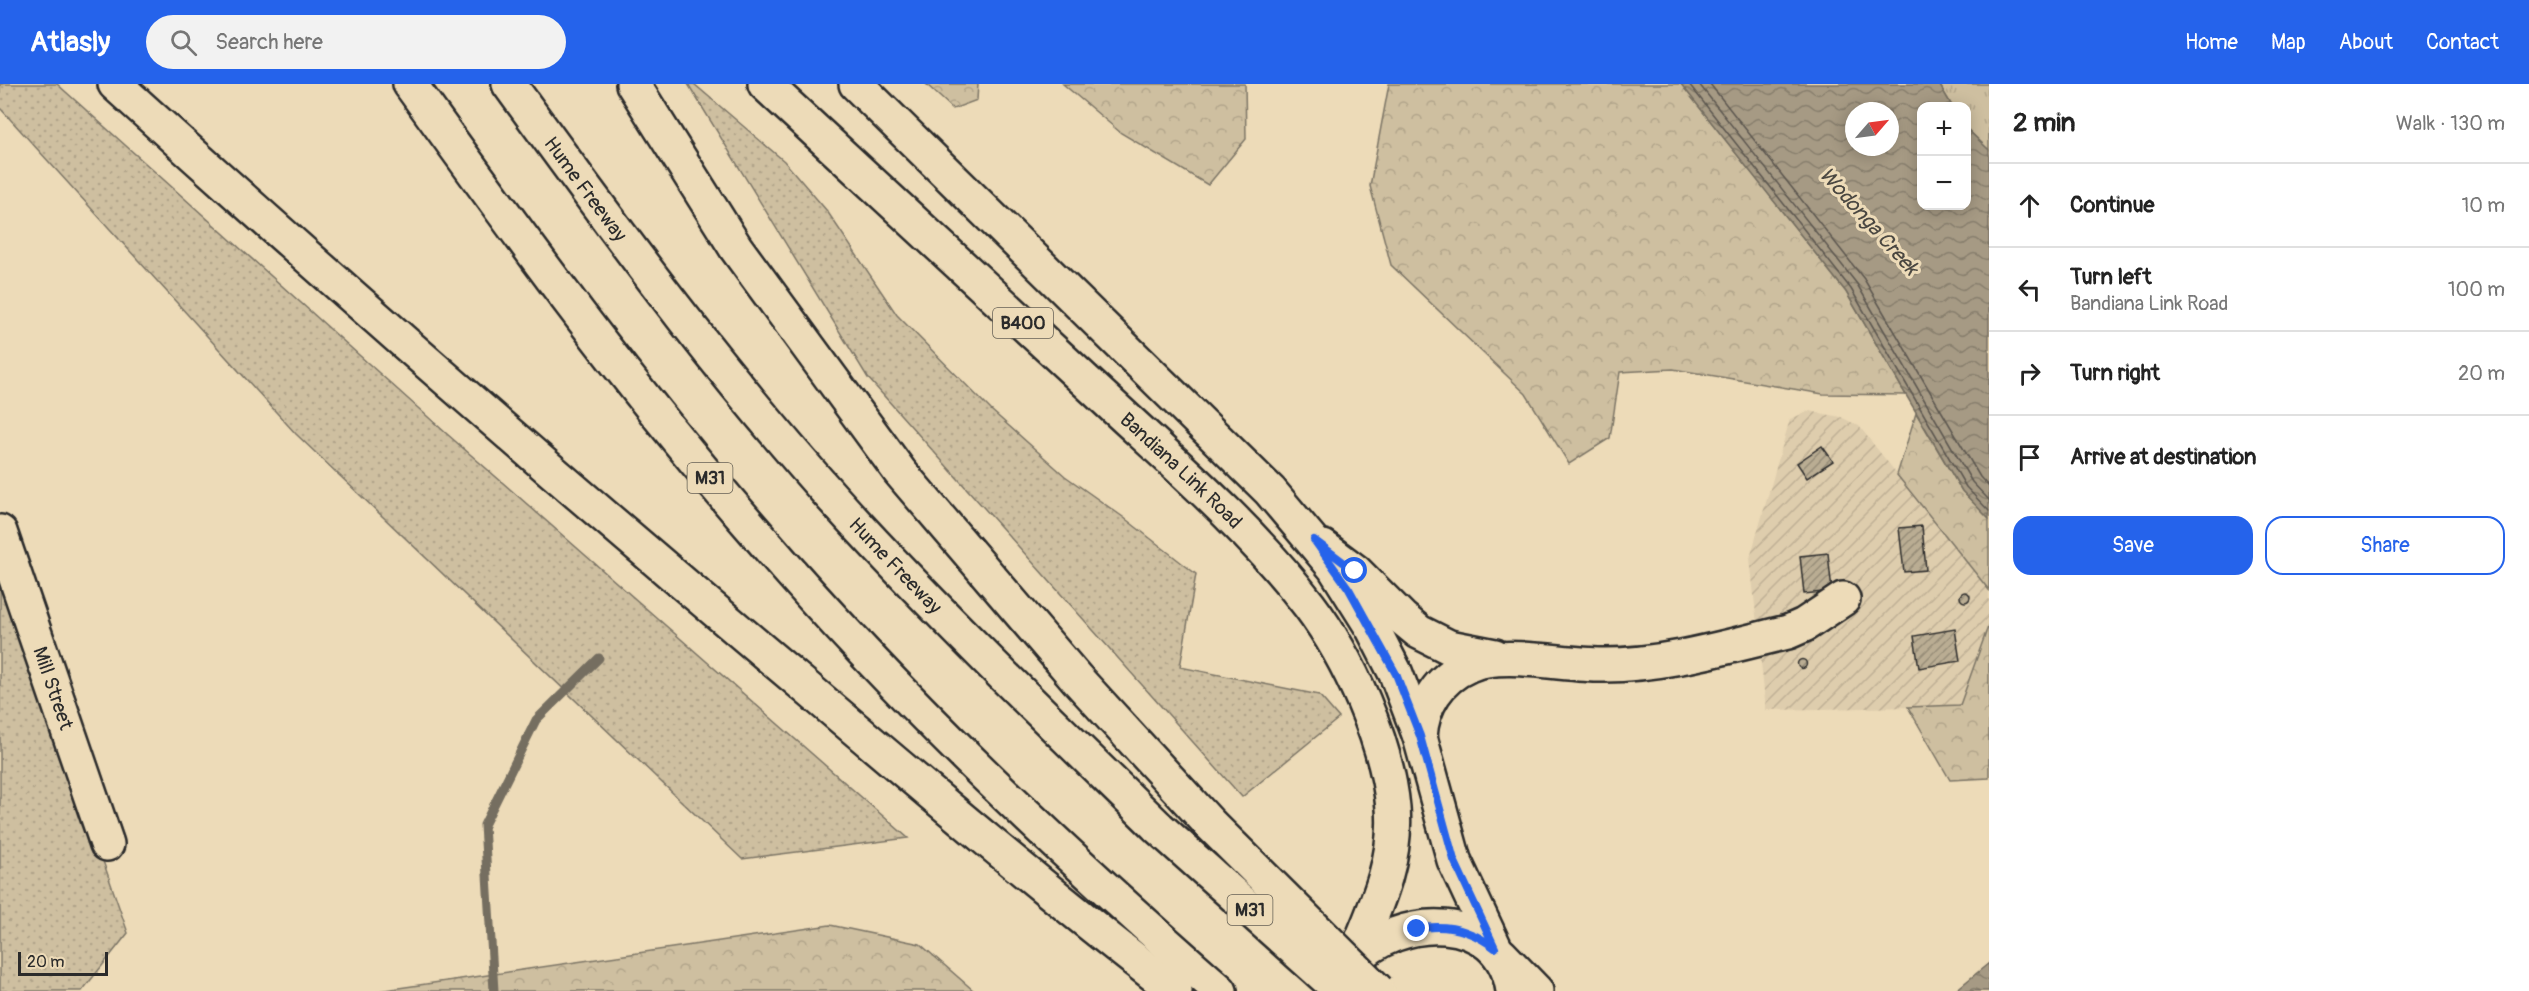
<!DOCTYPE html>
<meta charset="utf-8">
<style>
body{margin:0;font-family:Pangolin,sans-serif;background:#f2f2f2;color:#222}
.controls{position:absolute;right:18px;top:18px;display:grid;overflow:hidden;border-radius:12px;box-shadow:0 3px 15px #0003}
.controls button{width:54px;height:54px;display:grid;place-items:center;padding:0;border:0;border-bottom:2px solid #e0e0e0;background:#fff;color:#222;font:30px sans-serif}
.compass{position:absolute;left:1845px;top:18px;width:54px;height:54px;border-radius:50%;background:#fff;box-shadow:0 3px 15px #0003;rotate:62deg}
.scale{position:absolute;left:18px;bottom:15px;width:90px;box-sizing:border-box;padding-left:6px;border:3px solid #2b2b2b;border-top:0;font-size:16px;line-height:21px;white-space:nowrap;color:#2b2b2b;-webkit-text-stroke:4px #eddbb8;paint-order:stroke}
.stop{position:absolute;width:18px;height:18px;margin:-14px;border:4px solid #2563eb;border-radius:50%;background:#fff}
.stop.end{background:#2563eb;border-color:#fff;box-shadow:0 2px 6px #0008}
.list{margin:0;padding:0;list-style:none}
h2{display:flex;justify-content:space-between;align-items:center;height:78px;margin:0;padding:0 24px;font-size:26px}
h2 small{font-size:20px;font-weight:400;color:#767676}
.list li{display:grid;grid-template-columns:39px 1fr auto;gap:18px;align-items:center;box-sizing:border-box;height:84px;padding:0 24px;border-top:2px solid #e0e0e0}
.list b{display:block;font-size:22px;white-space:nowrap}
.list p{margin:0;font-size:20px;white-space:nowrap;color:#767676}
.list em{font-size:20px;font-style:normal;color:#767676}
.actions{display:flex;gap:12px;padding:18px 24px}
.actions a{flex:1;padding:14px 0;border:2px solid #2563eb;border-radius:18px;text-align:center;font-size:21px;color:#2563eb}
.actions .main{background:#2563eb;color:#fff}
.icon{flex:none;width:33px;height:33px;fill:none;stroke:currentColor;stroke-width:2;stroke-linecap:round;stroke-linejoin:round}
.map{position:relative;flex:none;width:1989px;height:907px;overflow:hidden}
header{display:flex;align-items:center;gap:36px;box-sizing:border-box;height:84px;padding:0 30px;background:#2563eb;color:#fff}
header strong{font-size:28px}
nav{display:flex;gap:33px;margin-inline-start:auto;font-size:21px}
.search{width:420px;height:54px;background:#f2f2f2;display:flex;align-items:center;gap:15px;box-sizing:border-box;padding:0 21px;border-radius:33px;color:#767676;font-size:22px}
main{display:flex}
aside{flex:1;background:#fff}
.map>svg:first-child{display:block}
.industrial{fill:url(#industrial-furrows)}
.grass{fill:url(#grass-dots);stroke:#7c7566;stroke-width:1.5}
.forest{fill:url(#forest-crowns);stroke:#7c7566;stroke-width:1.5}
.park{fill:url(#park-tufts);stroke:#7c7566;stroke-width:1.5}
.water{fill:url(#water-waves);stroke:#756e60;stroke-width:1.5;fill-rule:evenodd}
.lines{fill:none;stroke-linecap:round;stroke-linejoin:round}
.shore{stroke:#5c574f;stroke-width:1.5}
.stream{stroke:#756e60;stroke-width:9}
.building{fill:url(#building-hatch);stroke:#2b2b2b;stroke-width:1.5}
.minor-casing{stroke:#2b2b2b;stroke-width:38}
.major-casing{stroke:#2b2b2b;stroke-width:38}
.highway-casing{stroke:#2b2b2b;stroke-width:38}
.minor{stroke:#eddbb8;stroke-width:33}
.major{stroke:#eddbb8;stroke-width:33}
.highway{stroke:#eddbb8;stroke-width:33}
.minor-bridge-casing{stroke:#2b2b2b;stroke-width:38;stroke-linecap:butt}
.highway-bridge-casing{stroke:#2b2b2b;stroke-width:38;stroke-linecap:butt}
.minor-bridge{stroke:#eddbb8;stroke-width:33}
.highway-bridge{stroke:#eddbb8;stroke-width:33}
.route{stroke:#2563eb;stroke-width:8}
.labels{text-anchor:middle;stroke-width:6;stroke-linejoin:round;paint-order:stroke}
.shield{fill:#eddbb8;stroke:#656055;stroke-width:1.5}
.shield-label{font-size:18px;font-weight:bold;fill:#2b2b2b}
.street-label{font-size:20px;fill:#2b2b2b;stroke:#eddbb8}
.water-label{font-size:21px;font-style:italic;fill:#4a4741;stroke:#eddbb8}
</style>
<header>
<strong>Atlasly</strong>
<div class="search"><svg class="icon" aria-label="search" viewBox="0 0 24 24"><circle cx="10" cy="10" r="6"/><path d="M15 15l6 6"/></svg>Search here</div>
<nav><a>Home</a><a>Map</a><a>About</a><a>Contact</a></nav>
</header>
<main>
<div class="map">
<svg width="1989" height="907" viewBox="0 0 1989 907">
<defs>
<pattern id="industrial-furrows" width="10" height="10" patternUnits="userSpaceOnUse" patternTransform="scale(1.5)"><rect width="10" height="10" fill="#decdad"/><path d="M-1 1l2-2M0 10L10 0M9 11l2-2" fill="none" stroke="#bfb095"/></pattern>
<pattern id="grass-dots" width="8" height="8" patternUnits="userSpaceOnUse" patternTransform="scale(1.5)"><rect width="8" height="8" fill="#cebfa0"/><path d="M2 2h.1M6 6h.1" fill="none" stroke="#b1a48a" stroke-width="1.8" stroke-linecap="round"/></pattern>
<pattern id="forest-crowns" width="20" height="18" patternUnits="userSpaceOnUse" patternTransform="scale(1.5)"><rect width="20" height="18" fill="#cebfa0"/><path d="M2 6a3 3 0 1 1 6 0M12 15a3 3 0 1 1 6 0" fill="none" stroke="#b1a48a"/></pattern>
<pattern id="park-tufts" width="24" height="20" patternUnits="userSpaceOnUse" patternTransform="scale(1.5)"><rect width="24" height="20" fill="#cebfa0"/><path d="M3 7l-1-3M5 7V3M7 7l1-3M15 17l-1-3M17 17v-4M19 17l1-3" fill="none" stroke="#b1a48a"/></pattern>
<pattern id="water-waves" width="16" height="10" patternUnits="userSpaceOnUse" patternTransform="scale(1.5)"><rect width="16" height="10" fill="#a69a84"/><path d="M0 5q4-4 8 0t8 0" fill="none" stroke="#877e6c"/></pattern>
<pattern id="building-hatch" width="6" height="6" patternUnits="userSpaceOnUse" patternTransform="scale(1.5)"><rect width="6" height="6" fill="#baad93"/><path d="M-1 1l2-2M0 6l6-6M5 7l2-2" fill="none" stroke="#978d78"/></pattern>
</defs>
<rect width="100%" height="100%" fill="#eddbb8"/>
<filter id="ink" filterUnits="userSpaceOnUse"><feTurbulence type="fractalNoise" baseFrequency=".0167" numOctaves="2"/><feDisplacementMap in="SourceGraphic" scale="12" xChannelSelector="R" yChannelSelector="G"/><feConvolveMatrix kernelMatrix="1 2 1 2 8 2 1 2 1" color-interpolation-filters="sRGB"/></filter>
<g filter="url(#ink)">
<polygon class="industrial" points="1809,327 1841,333 1859,342 1989,506 1989,540 1960,622 1766,626 1750,474 1790,335"/>
<g class="grass">
<polygon points="0,0 57,0 447,350 908,754 742,775 296,350 0,24"/>
<polygon points="688,0 694,0 784,77 827,127 897,231 991,326 1065,392 1123,433 1196,490 1180,583 1319,611 1339,634 1242,713 868,294"/>
<polygon points="0,480 128,849 82,907 0,907"/>
</g>
<g class="forest">
<polygon points="926,0 978,0 977,16 953,25"/>
<polygon points="1063,0 1245,0 1246,55 1208,101 1121,49"/>
<polygon points="1389,0 1681,0 1846,208 1906,311 1823,310 1673,285 1620,288 1610,354 1569,380 1526,310 1391,181 1370,102"/>
<polygon points="1916,329 1962,407 1989,435 1989,506 1897,391"/>
<polygon points="1989,540 1989,694 1950,696 1908,623 1960,621"/>
<polygon points="830,841 920,860 974,907 378,907"/>
</g>
<polygon class="park" points="1939,0 1989,0 1989,66 1967,45 1966,22 1952,22"/>
<g class="water">
<path d="M1681,0h258l13,22h-30v100h44l1,-77 22,21v369l-27,-28 -116,-199zM1854,27h36v36h-36z"/>
<polygon points="1989,879 1989,907 1955,907"/>
</g>
<g class="lines">
<g class="shore">
<polyline points="1689,0 1851,205 1966,403 1989,427"/>
<polyline points="1699,0 1857,200 1972,398 1989,416"/>
<polyline points="1710,0 1864,195 1980,393 1989,403"/>
</g>
<polyline class="stream" points="494,907 484,741 536,636 599,574"/>
</g>
<g class="building">
<polygon points="1822,362 1833,377 1807,394 1797,379"/>
<polygon points="1922,442 1926,486 1904,488 1899,444"/>
<polygon points="1828,469 1832,507 1804,510 1800,472"/>
<circle cx="1965" cy="513" r="5"/>
<polygon points="1955,545 1960,577 1919,584 1914,552"/>
<circle cx="1802" cy="580" r="4.5"/>
</g>
<g class="lines">
<g class="minor-casing">
<g id="minor">
<polyline points="633,0 736,164 900,388 1077,595 1210,740"/>
<path id="s1" d="M0,448l107,312"/>
<polyline points="1323,463 1355,487 1402,534 1419,548 1449,563 1495,572"/>
<path d="M1420,653c2,-32 19,-59 49,-72 34,-15 97,1 136,0 62,0 123,-19 183,-33l16,-7 39,-26"/>
</g>
</g>
<g class="major-casing">
<g id="major">
<path id="s2" d="M765,0c113,105 227,209 339,314 71,66 146,130 205,207 40,53 78,137 84,203 5,55 -20,104 -40,153"/>
<polyline points="856,0 1270,407 1334,483 1373,545 1396,590 1420,653 1454,776 1495,864"/>
<path d="M1352,879c46,-51 150,-54 161,28"/>
</g>
</g>
<g class="highway-casing">
<g id="highway">
<path d="M115,0c227,206 457,407 692,604 121,103 242,206 368,303"/>
<path d="M410,0c111,154 223,308 348,451 141,164 300,314 462,456"/>
<path id="s3" d="M509,0c114,157 232,318 365,459 92,98 189,191 285,285"/>
<polyline points="1501,871 1536,907"/>
</g>
</g>
<use href="#minor" class="minor"/>
<use href="#major" class="major"/>
<use href="#highway" class="highway"/>
<g class="minor-bridge-casing">
<polyline id="minor-bridge" points="1210,740 1378,907"/>
</g>
<g class="highway-bridge-casing">
<polyline id="highway-bridge" points="1159,744 1341,907"/>
</g>
<use href="#minor-bridge" class="minor-bridge"/>
<use href="#highway-bridge" class="highway-bridge"/>
</g>
</g>
<g class="lines" filter="url(#ink)">
<path class="route" d="M1355,487l-41,-31 35,49 47,85 24,62 34,124 41,88c-23,-18 -49,-25 -78,-19"/>
</g>
<g class="labels">
<g class="shield">
<rect x="993" y="224" width="60" height="30" rx="4.5"/>
<rect x="687.5" y="379" width="45" height="30" rx="4.5"/>
<rect x="1227.5" y="811" width="45" height="30" rx="4.5"/>
</g>
<g class="shield-label">
<text x="1023" y="245">B400</text>
<text x="710" y="400">M31</text>
<text x="1250" y="832">M31</text>
</g>
<g class="street-label">
<text dy="7" stroke="none"><textPath href="#s3" startOffset="130">Hume Freeway</textPath></text>
<text dy="7" stroke="none"><textPath href="#s2" startOffset="568">Bandiana Link Road</textPath></text>
<text dy="7" stroke="none"><textPath href="#s3" startOffset="618">Hume Freeway</textPath></text>
<text dy="7" stroke="none"><textPath href="#s1" startOffset="165">Mill Street</textPath></text>
</g>
<g class="water-label">
<text transform="translate(1869 137) rotate(48)" y="7">Wodonga Creek</text>
</g>
</g>
</svg>
<div class="controls">
<button>+</button>
<button>−</button>
</div>
<svg class="compass" viewBox="-18 -18 36 36"><path d="M0-13l5 13h-10z" fill="#e53935"/><path d="M0 13l5-13h-10z" fill="#767676"/></svg>
<div class="scale">20 m</div>
<div class="stop" style="left:1355px;top:487px"></div>
<div class="stop end" style="left:1417px;top:845px"></div>
</div>
<aside>
<h2>2 min<small>Walk · 130 m</small></h2>
<ul class="list">
<li><svg class="icon" aria-label="ahead" viewBox="0 0 24 24"><path d="M12 20V5M6 11l6-6 6 6"/></svg><div><b>Continue</b></div><em>10 m</em></li>
<li><svg class="icon" aria-label="left" viewBox="0 0 24 24"><path d="M17 20v-9H6M10 6l-5 5 5 5"/></svg><div><b>Turn left</b><p>Bandiana Link Road</p></div><em>100 m</em></li>
<li><svg class="icon" aria-label="right" viewBox="0 0 24 24"><path d="M7 20v-9h11M14 6l5 5-5 5"/></svg><div><b>Turn right</b></div><em>20 m</em></li>
<li><svg class="icon" aria-label="arrive" viewBox="0 0 24 24"><path d="M6 21V4h12l-3 4 3 4H6"/></svg><div><b>Arrive at destination</b></div></li>
</ul>
<div class="actions"><a class="main">Save</a><a>Share</a></div>
</aside>
</main>
